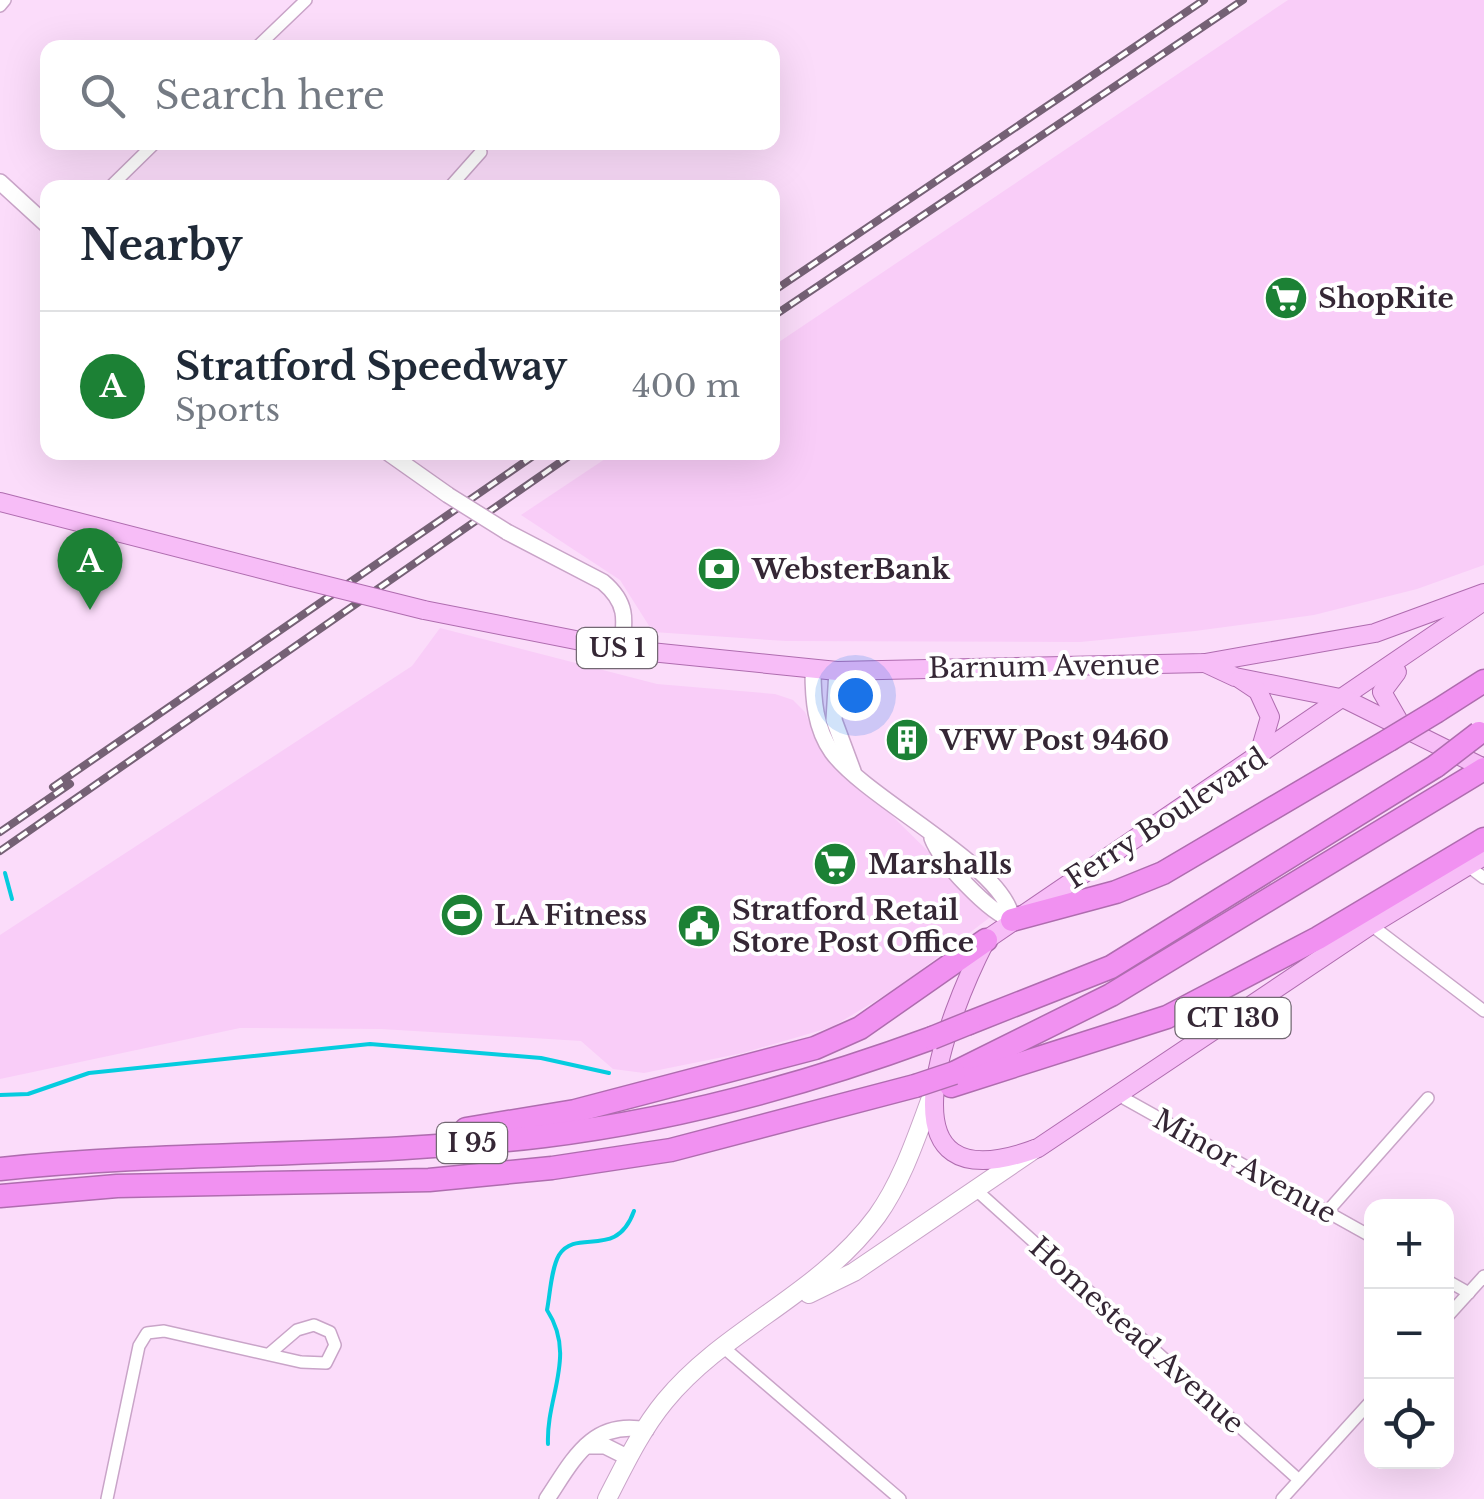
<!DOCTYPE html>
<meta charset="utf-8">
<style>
body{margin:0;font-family:"Libre Baskerville",serif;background:#f6f6f7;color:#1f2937}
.controls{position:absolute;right:30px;bottom:30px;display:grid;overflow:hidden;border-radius:20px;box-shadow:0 10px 40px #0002}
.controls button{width:90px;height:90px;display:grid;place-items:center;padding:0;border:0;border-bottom:2px solid #e0e1e3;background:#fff;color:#1f2937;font:50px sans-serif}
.you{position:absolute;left:855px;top:695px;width:35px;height:35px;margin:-25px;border:8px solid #fff;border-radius:50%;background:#1a73e8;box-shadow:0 0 0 15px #1a73e833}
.badge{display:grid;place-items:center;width:65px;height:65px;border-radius:50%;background:#1c8135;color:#fff;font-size:32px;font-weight:700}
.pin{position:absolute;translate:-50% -82px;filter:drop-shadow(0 2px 5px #0008)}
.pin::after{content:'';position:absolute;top:52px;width:35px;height:30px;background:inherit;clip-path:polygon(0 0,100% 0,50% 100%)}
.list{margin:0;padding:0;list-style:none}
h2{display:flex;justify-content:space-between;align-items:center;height:130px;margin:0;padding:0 40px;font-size:42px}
h2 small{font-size:32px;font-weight:400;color:#747a83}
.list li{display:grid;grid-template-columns:65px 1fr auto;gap:30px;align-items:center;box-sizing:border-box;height:150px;padding:0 40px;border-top:2px solid #e0e1e3}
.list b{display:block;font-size:38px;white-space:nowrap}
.list p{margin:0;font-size:32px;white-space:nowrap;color:#747a83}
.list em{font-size:32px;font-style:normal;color:#747a83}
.icon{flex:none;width:55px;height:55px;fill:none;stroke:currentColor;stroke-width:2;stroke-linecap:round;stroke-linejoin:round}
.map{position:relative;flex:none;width:1484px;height:1499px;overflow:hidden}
.search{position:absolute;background:#fff;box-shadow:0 10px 40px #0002;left:40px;top:40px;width:740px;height:110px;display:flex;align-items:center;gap:25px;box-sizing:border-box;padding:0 35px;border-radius:20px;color:#747a83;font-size:38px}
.panel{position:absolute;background:#fff;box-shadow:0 10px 40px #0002;left:40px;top:180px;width:740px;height:280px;border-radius:20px}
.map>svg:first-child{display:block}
.built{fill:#f9cdf8}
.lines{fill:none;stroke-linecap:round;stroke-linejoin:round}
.stream{stroke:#05ccdf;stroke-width:4}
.minor-casing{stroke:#c9a4c8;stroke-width:14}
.tertiary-casing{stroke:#c9a4c8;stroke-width:18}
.secondary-casing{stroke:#c9a4c8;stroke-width:20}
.primary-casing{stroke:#af6caf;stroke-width:20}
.motorway-casing{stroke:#af6caf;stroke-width:25}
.minor{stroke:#fff;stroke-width:11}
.tertiary{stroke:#fff;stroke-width:15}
.secondary{stroke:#fff;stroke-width:18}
.primary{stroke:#f7bdf7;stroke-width:18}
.motorway{stroke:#f191f1;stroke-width:22}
.rail-casing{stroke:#756175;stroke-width:8}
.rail{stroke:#fff;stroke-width:4;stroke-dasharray:11;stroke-linecap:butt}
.tertiary-bridge-casing{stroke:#c9a4c8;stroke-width:18;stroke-linecap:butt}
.primary-bridge-casing{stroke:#af6caf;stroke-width:20;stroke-linecap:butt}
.motorway-bridge-casing{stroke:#af6caf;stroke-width:25;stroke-linecap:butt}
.tertiary-bridge{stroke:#fff;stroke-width:15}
.primary-bridge{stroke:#f7bdf7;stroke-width:18}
.motorway-bridge{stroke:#f191f1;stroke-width:22}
.labels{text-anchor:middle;stroke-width:8;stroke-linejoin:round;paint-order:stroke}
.shield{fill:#fff;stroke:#726872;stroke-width:2.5}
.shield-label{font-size:25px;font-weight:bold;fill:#352735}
.poi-label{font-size:28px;font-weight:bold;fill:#352735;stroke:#fff;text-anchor:start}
.street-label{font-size:28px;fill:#352735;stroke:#fff}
</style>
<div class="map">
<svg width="1484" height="1499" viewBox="0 0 1484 1499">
<rect width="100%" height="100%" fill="#fbdcfa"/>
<g class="built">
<polygon points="1288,0 1484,0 1484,565 1417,589 1314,615 1195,631 1080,642 786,641 653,632 620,580 521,515 614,453 772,452 773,346"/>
<polygon points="440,628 657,684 775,694 793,700 805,712 819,744 993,915 897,988 832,1027 743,1053 644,1073 613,1069 581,1041 381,1029 240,1028 0,1079 0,935 412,666"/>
</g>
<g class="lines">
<g class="stream">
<polyline points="5,873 12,899"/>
<polyline points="0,1095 28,1094 89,1073 370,1044 541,1058 609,1073"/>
<path d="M548,1444c-2,-48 29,-88 -1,-134 3,-15 4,-41 12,-55 18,-28 57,6 75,-44"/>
</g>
<g class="minor-casing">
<g id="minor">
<polyline points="0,6 5,0"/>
<polyline points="256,48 306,0"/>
<polyline points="109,188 156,142"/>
<polyline points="449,188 481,152"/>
<polyline points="1468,866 1484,878"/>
<polyline points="1371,925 1484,1011"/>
<polyline points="1118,1095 1372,1237"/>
<polyline points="975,1189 1299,1480"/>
<polyline points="1327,1212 1428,1098"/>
<polyline points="1446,1280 1469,1293"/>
<polyline points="1446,1318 1484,1276"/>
<polyline points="723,1347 900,1499"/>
<polyline points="107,1499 139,1346 147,1333 164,1331 301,1362 326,1363 335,1345 330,1332 314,1325 297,1330 269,1354"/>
<polyline points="1282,1499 1372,1400"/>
</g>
</g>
<g class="tertiary-casing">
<g id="tertiary">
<polyline points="0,182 48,226"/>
<polyline points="387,452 448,495"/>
<path d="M507,532l96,50c24,20 23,37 18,67"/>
<path d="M813,670c0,29 2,58 19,82 35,48 176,116 180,168 -23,-8 -71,-58 -80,-82"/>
<polyline points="837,671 834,720 853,771"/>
<polyline points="586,1446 605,1446 629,1458"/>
<path d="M547,1499c26,-39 45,-80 99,-69"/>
</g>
</g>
<g class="secondary-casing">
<g id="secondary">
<polyline points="809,1294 854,1272 1035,1149"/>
<path d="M607,1499c17,-33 34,-69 58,-98 60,-73 153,-105 212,-185 25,-35 39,-78 54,-118"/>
</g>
</g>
<g class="primary-casing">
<g id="primary">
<polyline points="0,502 292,577"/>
<path d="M1484,601l-498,339c-37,72 -118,271 52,208l333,-223 113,-69"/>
<polyline points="424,610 621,649 837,671 1205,663 1375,633 1484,593"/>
<polyline points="1205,663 1235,677 1345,699 1484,768"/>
<polyline points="1397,672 1382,692 1401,725"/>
<polyline points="1240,679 1258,691 1270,717 1258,758"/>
</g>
</g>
<g class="motorway-casing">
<g id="motorway">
<polyline points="1437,711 1484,681"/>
<polyline points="1012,920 1116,892 1163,873 1389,740"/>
<polyline points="969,1023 1111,967 1436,766"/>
<polyline points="954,1073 1111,995 1484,769"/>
<polyline points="951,1086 1167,1017 1318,938 1484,839"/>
<polyline points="466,1129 575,1111 815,1048 860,1028 986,940"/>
<path d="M0,1169c181,-19 364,-11 544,-33 132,-16 263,-52 388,-98"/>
<polyline points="0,1196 117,1186 429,1180 552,1168 671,1150 915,1086"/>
</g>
</g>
<use href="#minor" class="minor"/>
<use href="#tertiary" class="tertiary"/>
<use href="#secondary" class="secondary"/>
<use href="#primary" class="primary"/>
<use href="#motorway" class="motorway"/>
<g class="rail-casing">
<g id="rail">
<polyline points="772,292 1204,0"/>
<polyline points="772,317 1243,0"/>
<polyline points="53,787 539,452"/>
<polyline points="0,832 70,784"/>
<polyline points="0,851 575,452"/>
</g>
</g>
<use href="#rail" class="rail"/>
<g class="tertiary-bridge-casing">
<polyline id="tertiary-bridge" points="448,495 507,532"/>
</g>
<g class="primary-bridge-casing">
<polyline id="primary-bridge" points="292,577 424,610"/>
</g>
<g class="motorway-bridge-casing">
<g id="motorway-bridge">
<polyline points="1389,740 1437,711"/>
<polyline points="1436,766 1479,733"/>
<polyline points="932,1038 969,1023"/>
<polyline points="915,1086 954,1073"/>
</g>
</g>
<use href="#tertiary-bridge" class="tertiary-bridge"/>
<use href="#primary-bridge" class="primary-bridge"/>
<use href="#motorway-bridge" class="motorway-bridge"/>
</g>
<defs>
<g id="supermarket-disc" transform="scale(2.25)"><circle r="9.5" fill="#1c8135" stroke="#fff"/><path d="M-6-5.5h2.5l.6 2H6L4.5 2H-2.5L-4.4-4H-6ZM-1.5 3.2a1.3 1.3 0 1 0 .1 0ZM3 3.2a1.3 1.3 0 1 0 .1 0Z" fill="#fff"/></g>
<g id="bank-disc" transform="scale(2.25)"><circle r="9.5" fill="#1c8135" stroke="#fff"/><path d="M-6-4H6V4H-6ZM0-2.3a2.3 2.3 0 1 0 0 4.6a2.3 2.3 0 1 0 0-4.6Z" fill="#fff"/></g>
<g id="building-disc" transform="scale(2.25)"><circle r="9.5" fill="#1c8135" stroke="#fff"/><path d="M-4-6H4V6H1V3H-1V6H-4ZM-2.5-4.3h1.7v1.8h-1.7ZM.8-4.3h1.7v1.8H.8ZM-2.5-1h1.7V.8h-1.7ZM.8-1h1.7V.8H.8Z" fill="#fff"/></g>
<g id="stadium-disc" transform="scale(2.25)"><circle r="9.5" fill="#1c8135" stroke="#fff"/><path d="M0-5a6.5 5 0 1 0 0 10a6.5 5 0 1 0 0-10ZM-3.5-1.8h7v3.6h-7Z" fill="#fff"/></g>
<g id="civic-disc" transform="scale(2.25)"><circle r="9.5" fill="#1c8135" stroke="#fff"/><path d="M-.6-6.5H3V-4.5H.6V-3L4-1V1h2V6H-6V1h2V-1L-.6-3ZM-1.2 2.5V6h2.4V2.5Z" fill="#fff"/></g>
</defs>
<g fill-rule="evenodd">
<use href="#supermarket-disc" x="1286" y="298"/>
<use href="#bank-disc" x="719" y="569"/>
<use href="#building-disc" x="907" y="740"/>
<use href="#supermarket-disc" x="835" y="864"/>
<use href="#stadium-disc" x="462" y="915"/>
<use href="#civic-disc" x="699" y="926"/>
</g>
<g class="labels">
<g class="shield">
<rect x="577" y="628" width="80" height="40" rx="8"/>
<rect x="1175.5" y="998" width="115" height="40" rx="8"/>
<rect x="437" y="1123" width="70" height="40" rx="8"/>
</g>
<g class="shield-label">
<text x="617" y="657">US 1</text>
<text x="1233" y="1027">CT 130</text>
<text x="472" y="1152">I 95</text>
</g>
<g class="poi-label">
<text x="1318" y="308">ShopRite</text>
<text x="752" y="579">WebsterBank</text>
<text x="940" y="750">VFW Post 9460</text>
<text x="868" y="874">Marshalls</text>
<text x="732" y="920">Stratford Retail<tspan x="732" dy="32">Store Post Office</tspan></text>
<text x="494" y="925">LA Fitness</text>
</g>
<g class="street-label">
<text transform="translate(1044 666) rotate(-1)" y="10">Barnum Avenue</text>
<text transform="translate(1166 818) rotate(-33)" y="10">Ferry Boulevard</text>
<text transform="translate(1245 1166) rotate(29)" y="10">Minor Avenue</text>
<text transform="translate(1137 1335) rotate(42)" y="10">Homestead Avenue</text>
</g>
</g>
</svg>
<div class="controls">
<button>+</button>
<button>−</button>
<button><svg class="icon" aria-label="locate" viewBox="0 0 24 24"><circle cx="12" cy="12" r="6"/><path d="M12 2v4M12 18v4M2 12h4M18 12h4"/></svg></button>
</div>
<div class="you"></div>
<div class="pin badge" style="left:90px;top:610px">A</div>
<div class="search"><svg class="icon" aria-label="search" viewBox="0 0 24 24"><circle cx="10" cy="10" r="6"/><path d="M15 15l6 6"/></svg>Search here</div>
<section class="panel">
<h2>Nearby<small></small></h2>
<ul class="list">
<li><span class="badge">A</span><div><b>Stratford Speedway</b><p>Sports</p></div><em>400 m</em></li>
</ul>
</section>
</div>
